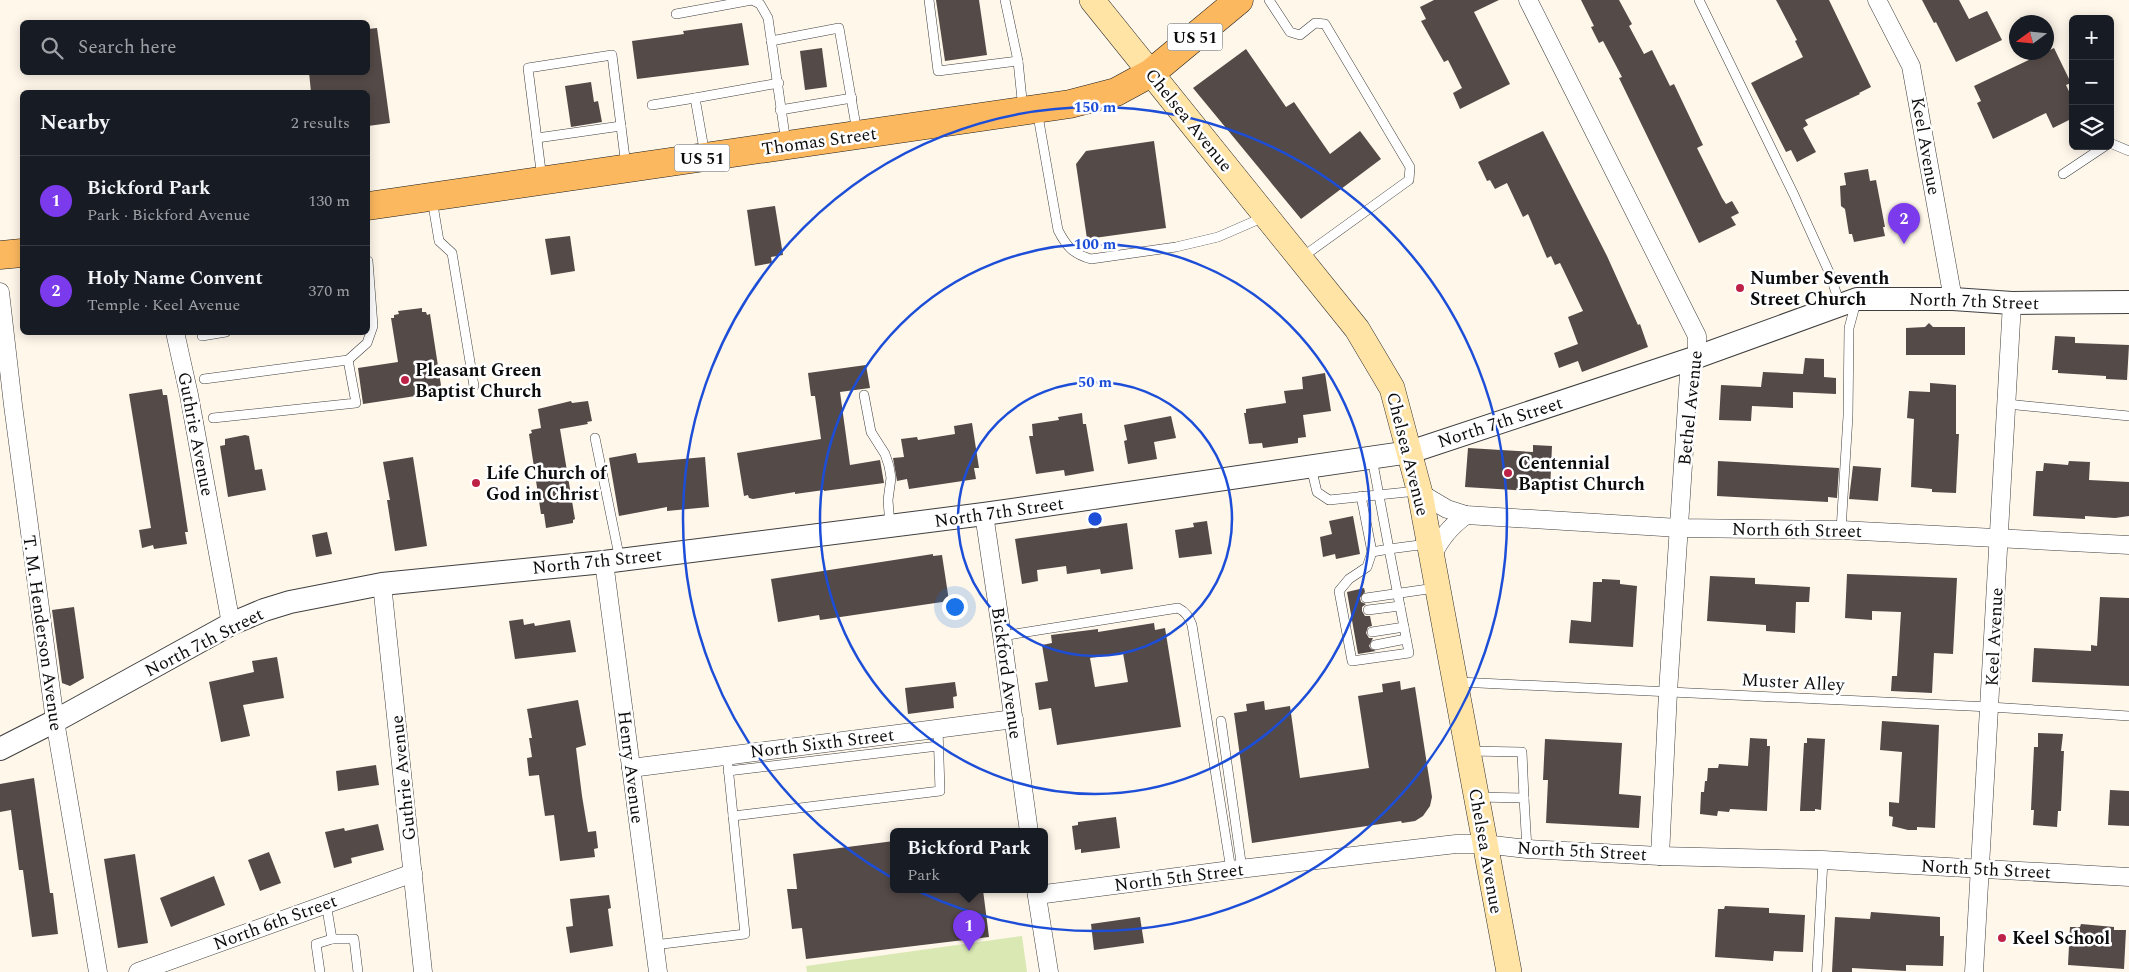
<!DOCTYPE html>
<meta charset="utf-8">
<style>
body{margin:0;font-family:Spectral,serif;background:#242831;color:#f1f3f6}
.controls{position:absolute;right:15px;top:15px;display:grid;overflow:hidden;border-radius:8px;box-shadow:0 2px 12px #0003}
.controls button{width:45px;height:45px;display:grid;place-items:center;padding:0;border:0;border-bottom:1px solid #363941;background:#171b24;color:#f1f3f6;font:25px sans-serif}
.compass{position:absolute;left:2009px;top:15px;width:45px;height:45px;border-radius:50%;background:#171b24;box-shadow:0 2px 12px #0003;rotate:255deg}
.you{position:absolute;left:954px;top:606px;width:18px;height:18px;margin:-12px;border:4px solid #fff;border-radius:50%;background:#1a73e8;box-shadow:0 0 0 8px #1a73e833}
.badge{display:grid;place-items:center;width:32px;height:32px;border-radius:50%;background:#7c3aed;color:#fff;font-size:16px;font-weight:700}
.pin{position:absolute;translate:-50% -41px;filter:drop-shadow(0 1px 2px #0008)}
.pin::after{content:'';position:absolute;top:26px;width:18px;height:15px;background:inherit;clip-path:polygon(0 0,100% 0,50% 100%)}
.popup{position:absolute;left:890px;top:828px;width:158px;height:65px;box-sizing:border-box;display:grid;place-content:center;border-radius:8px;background:#171b24;filter:drop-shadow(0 1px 4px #0005);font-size:16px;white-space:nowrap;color:#9ea1a6}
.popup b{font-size:19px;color:#f1f3f6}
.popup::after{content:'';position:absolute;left:50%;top:100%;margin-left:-10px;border:10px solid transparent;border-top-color:#171b24}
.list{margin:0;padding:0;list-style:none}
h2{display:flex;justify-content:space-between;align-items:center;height:65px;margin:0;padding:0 20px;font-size:21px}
h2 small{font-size:16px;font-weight:400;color:#9ea1a6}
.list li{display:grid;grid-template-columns:32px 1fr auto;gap:15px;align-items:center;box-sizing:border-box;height:90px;padding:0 20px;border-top:1px solid #363941}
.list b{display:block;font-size:19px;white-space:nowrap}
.list p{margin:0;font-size:16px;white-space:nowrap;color:#9ea1a6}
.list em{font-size:16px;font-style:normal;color:#9ea1a6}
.icon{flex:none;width:28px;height:28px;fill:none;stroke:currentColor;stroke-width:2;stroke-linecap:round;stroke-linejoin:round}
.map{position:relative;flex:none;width:2129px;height:972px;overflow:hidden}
.search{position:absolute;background:#171b24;box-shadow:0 2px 12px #0003;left:20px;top:20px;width:350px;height:55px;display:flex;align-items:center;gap:12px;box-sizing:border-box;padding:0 18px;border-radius:8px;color:#9ea1a6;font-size:19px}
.panel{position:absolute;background:#171b24;box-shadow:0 2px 12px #0003;left:20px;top:90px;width:350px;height:245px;border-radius:8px}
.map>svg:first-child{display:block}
.green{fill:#dae9b4}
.building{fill:#544a48;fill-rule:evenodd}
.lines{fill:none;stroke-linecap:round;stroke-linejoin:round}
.service-casing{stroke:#3f3f3f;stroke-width:10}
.minor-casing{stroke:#3f3f3f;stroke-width:19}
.tertiary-casing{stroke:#3f3f3f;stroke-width:24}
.secondary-casing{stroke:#2e2e2e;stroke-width:26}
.primary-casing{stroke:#1d1d1d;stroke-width:29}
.service{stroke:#fff;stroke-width:9}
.minor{stroke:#fff;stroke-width:18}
.tertiary{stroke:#fff;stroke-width:22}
.secondary{stroke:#ffe4a5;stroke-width:25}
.primary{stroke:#fcb85e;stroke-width:28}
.ring{fill:none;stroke:#1d4ed8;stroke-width:2.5}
.poi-dot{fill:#be2146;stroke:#fff;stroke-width:2}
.labels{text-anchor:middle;stroke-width:5;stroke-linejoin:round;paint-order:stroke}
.shield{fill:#fff;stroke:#555;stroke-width:1}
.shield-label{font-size:16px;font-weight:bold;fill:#0c0c0c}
.street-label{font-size:18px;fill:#0c0c0c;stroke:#fff}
.poi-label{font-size:18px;font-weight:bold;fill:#0c0c0c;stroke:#fff;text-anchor:start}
.centre{fill:#1d4ed8;stroke:#fff;stroke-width:2.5}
.ring-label{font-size:15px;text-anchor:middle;font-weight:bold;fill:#1d4ed8;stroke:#fff;stroke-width:5;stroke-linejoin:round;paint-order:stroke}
</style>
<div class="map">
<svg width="2129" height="972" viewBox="0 0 2129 972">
<rect width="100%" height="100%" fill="#fff7ea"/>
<polygon class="green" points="1022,936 1027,972 807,972 806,966"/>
<g class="building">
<polygon points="936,0 979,0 987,55 945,61"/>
<polygon points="1434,0 1499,0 1474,12 1510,84 1460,109 1453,93 1462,88 1448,60 1444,62 1421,21 1426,19 1420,7"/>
<polygon points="1581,0 1619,0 1632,24 1629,26 1644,54 1652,50 1670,86 1674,84 1703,145 1697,148 1722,198 1726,204 1732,201 1739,213 1731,217 1736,225 1699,243 1619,78 1622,77 1603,41 1599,43 1591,27 1594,26"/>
<polygon points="1776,0 1829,0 1871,87 1859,93 1860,94 1805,120 1808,125 1803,128 1816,152 1797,162 1791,150 1786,152 1751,83 1803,57 1795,41 1797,40"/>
<polygon points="1922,0 1959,0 1969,19 1987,11 2002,40 1956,62 1936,22 1934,23"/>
<polygon points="742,23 749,65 637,79 632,41 684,34 683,31"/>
<polygon points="377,28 390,123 368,126 368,92 311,92 309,72 368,72 368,29"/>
<polygon points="822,48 827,87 805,90 800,51"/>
<polygon points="2054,48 2071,83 2066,85 2073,100 2073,118 2053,128 2046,113 1993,139 1977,103 1981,101 1974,86"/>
<polygon points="1246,49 1286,107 1294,102 1330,154 1360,131 1381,159 1301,219 1193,88"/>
<polygon points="591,82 594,102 598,101 602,122 571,127 565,86"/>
<polygon points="1543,131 1607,256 1638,325 1640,324 1648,347 1582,372 1578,361 1559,368 1554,353 1578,344 1568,317 1583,311 1560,263 1555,265 1551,256 1547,258 1528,214 1523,217 1507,183 1495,189 1490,180 1487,181 1478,162"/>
<polygon points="1154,141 1166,228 1087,239 1076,164 1086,151"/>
<polygon points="1868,169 1870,181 1876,180 1885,227 1883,227 1885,236 1854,242 1852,234 1849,234 1845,209 1841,206 1840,186 1846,185 1844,173"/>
<polygon points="775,206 783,255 771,257 772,263 755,266 747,210"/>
<polygon points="570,236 575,271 551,275 545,239"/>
<polygon points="422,308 422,312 426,312 427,315 430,314 442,392 363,404 358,368 398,362 391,318 394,318 394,315 399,314 398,311"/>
<polygon points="1929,323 1933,327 1965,327 1965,355 1906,355 1906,328 1925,327"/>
<polygon points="2055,336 2075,337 2075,343 2129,345 2127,380 2106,379 2106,376 2058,373 2058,370 2052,370"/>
<polygon points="1805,358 1824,359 1824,377 1836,378 1836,394 1793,392 1793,408 1752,406 1751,421 1719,420 1721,385 1761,387 1763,372 1803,374"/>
<polygon points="866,365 870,388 840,392 850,465 880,460 884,483 824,491 824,490 795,494 795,492 753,499 749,498 748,495 744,496 737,453 821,439 815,396 811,396 808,373"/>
<polygon points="1325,373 1331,411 1303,415 1306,437 1298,438 1298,443 1263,448 1262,443 1249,444 1244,413 1246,413 1246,409 1286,403 1284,391 1303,389 1302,377"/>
<polygon points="1930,383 1956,385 1956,434 1959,434 1956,493 1932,492 1932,489 1911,487 1914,419 1907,418 1909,391 1930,392"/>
<polygon points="162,389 163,395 167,395 188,532 185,532 187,544 154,549 153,545 142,548 139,530 151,528 129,394"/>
<polygon points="571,401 572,403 588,401 592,421 587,422 588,424 560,429 575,519 573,520 573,523 546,528 544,514 541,514 529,434 532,433 531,430 541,428 538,409"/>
<polygon points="1082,413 1083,424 1086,424 1094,471 1065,476 1064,470 1036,474 1029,436 1033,436 1032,424 1059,420 1058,417"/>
<polygon points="1171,416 1176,438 1154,442 1157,459 1128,464 1124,441 1127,440 1124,425"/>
<polygon points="972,423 979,468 974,468 976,479 909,489 907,479 897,481 893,458 904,457 901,439 917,437 918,440 955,434 954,426"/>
<polygon points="245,435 249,436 250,442 255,470 262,469 266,490 228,497 220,446 225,445 225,439"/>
<polygon points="1533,445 1552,446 1550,490 1531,489 1531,491 1465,487 1468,448 1533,452"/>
<polygon points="636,453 638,463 705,457 709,507 667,511 667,507 619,516 609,458"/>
<polygon points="413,457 427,546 395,551 387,500 390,500 383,462"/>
<polygon points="1718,461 1839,468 1837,498 1828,497 1828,502 1717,496"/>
<polygon points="2069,461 2090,462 2089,480 2129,482 2129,516 2115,518 2085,516 2085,519 2033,516 2036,471 2043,471 2044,463 2068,465"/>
<polygon points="1853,466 1881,468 1878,501 1849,499"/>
<polygon points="1353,516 1360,554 1336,559 1335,554 1323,557 1320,537 1332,534 1329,521"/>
<polygon points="1207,521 1212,554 1179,558 1175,530 1194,527 1193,523"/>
<polygon points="1127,523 1133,569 1101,574 1100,569 1067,574 1066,566 1037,570 1038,581 1022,584 1015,539"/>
<polygon points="327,532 332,554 316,557 312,535"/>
<polygon points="933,554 933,556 942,555 949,601 820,620 819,615 778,622 771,579"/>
<polygon points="1847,574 1957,578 1953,654 1934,653 1932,693 1891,691 1892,676 1897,676 1901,612 1872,611 1872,620 1845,618"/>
<polygon points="1710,576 1755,578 1755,584 1810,587 1809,602 1796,602 1795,633 1766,631 1766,625 1707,621"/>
<polygon points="1602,579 1620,580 1620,584 1637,586 1633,647 1569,643 1571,620 1591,622 1593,582 1602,582"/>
<polygon points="1364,588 1365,592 1360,598 1361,602 1366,604 1362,607 1362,611 1365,616 1370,616 1372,626 1368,627 1366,633 1369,638 1373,638 1369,646 1371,649 1376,651 1358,654 1347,592"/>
<polygon points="2100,597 2129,598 2129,686 2032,682 2034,648 2091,651 2091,645 2097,646"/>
<polygon points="74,607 84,678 70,686 62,683 52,610"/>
<polygon points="523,619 524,625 534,623 535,626 570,620 576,652 515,659 509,621"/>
<path d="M1154,623l1,7 10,-2 16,99 -124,18 -6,-37 -12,2 -4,-27 13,-2 -6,-36 10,-2 -1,-8 47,-6v3zM1123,653l5,29 -33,5 -5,-29z"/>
<polygon points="277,657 284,698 243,705 250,736 221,742 209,682 254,672 252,661"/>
<polygon points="1400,681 1401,690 1415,687 1432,797 1430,806 1423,816 1415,821 1402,823 1401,821 1252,843 1234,713 1247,711 1246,704 1264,701 1265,710 1290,706 1300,778 1369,768 1358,696 1383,692 1382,684"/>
<polygon points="955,682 957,696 953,697 954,708 908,714 905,688"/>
<polygon points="578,700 586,745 576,748 582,796 588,832 596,831 598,848 594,849 595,857 560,861 554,815 545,816 539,775 529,776 527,758 532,757 529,738 532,738 527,709"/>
<polygon points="1882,721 1939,725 1935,828 1917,827 1917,830 1908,830 1892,826 1893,817 1889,816 1889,802 1899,803 1902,752 1880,750"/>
<polygon points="2038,733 2063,734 2061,751 2064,751 2061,811 2058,811 2057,827 2033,825 2034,810 2031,810 2034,747 2038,747"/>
<polygon points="1750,738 1767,739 1767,746 1770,746 1767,811 1730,809 1729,812 1718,811 1717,816 1700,814 1701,792 1704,792 1705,781 1707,781 1708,768 1718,768 1719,764 1748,766"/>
<polygon points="1807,738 1825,739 1821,810 1815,809 1815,811 1800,811 1804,743 1807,743"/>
<polygon points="1545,739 1622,743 1619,794 1641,796 1639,828 1546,823 1548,780 1543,780"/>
<polygon points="376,765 379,785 338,791 336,771"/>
<polygon points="34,778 50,893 53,893 58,934 32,937 23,870 19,870 11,810 0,812 0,784"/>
<polygon points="2110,790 2129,791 2129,826 2108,825"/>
<polygon points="1116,817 1120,848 1081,853 1081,849 1075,850 1072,826 1078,825 1078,822"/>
<polygon points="378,824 384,850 351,858 352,863 334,868 325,832 344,828 345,831"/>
<polygon points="894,841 894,890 983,890 989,937 806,959 802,928 792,929 787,889 797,889 793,854"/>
<polygon points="269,852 281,883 260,891 248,860"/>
<polygon points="135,854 148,943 118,948 104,859"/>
<polygon points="214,876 225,905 171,927 160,898"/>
<polygon points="609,895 611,908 608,909 613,946 570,953 566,927 573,926 570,899"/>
<polygon points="1725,906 1769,908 1769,913 1805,915 1803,952 1774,951 1773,961 1715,957 1718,909 1724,909"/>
<polygon points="1871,912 1940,917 1940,936 1944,936 1943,966 1906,965 1906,971 1852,968 1852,972 1832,972 1835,917 1870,919"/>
<polygon points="1140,917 1144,943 1094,950 1091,924"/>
<polygon points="2081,924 2114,927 2114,930 2126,930 2124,969 2068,965 2070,927 2080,927"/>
</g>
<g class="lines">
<g class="service-casing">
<g id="service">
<polyline points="929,0 938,71 1018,61"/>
<polyline points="1005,0 1018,61 1023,109"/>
<polyline points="1269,0 1290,32 1300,35 1315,23 1325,24 1410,167 1409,180 1301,258"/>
<polyline points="1699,0 1794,195 1829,272 1840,304"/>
<polyline points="676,14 752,0 760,4 768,18 786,143"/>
<polyline points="771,41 839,28 857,132"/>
<polyline points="695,98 779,83"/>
<polyline points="652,105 695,98 705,155"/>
<polyline points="780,110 852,98"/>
<path d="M1037,110l21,120c8,16 15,24 33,29l85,-12 42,-10 46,-20"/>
<polyline points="537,138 621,126"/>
<polyline points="2110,143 2129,151"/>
<polyline points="2063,174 2105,146"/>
<polyline points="542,179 528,68 612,55 626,166"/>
<polyline points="432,199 439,241 452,253 474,386"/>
<polyline points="202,336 226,332"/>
<polyline points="204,379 348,360 367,343 373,326 368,261"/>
<polyline points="864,395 871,432 885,454 889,466 891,478 888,500 890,526"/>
<polyline points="2007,404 2129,416"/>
<polyline points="213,418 356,403 348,360"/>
<polyline points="595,438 620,560"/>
<polyline points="1311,467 1317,492 1329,500 1417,491"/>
<polyline points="1361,496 1372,552 1389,549 1372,458"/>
<polyline points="1841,530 1848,416 1849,328 1856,302"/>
<polyline points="1372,552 1367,567 1349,579 1339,591 1352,661 1409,653 1389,549 1427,544"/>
<polyline points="1366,598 1435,588"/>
<polyline points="1368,610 1400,606"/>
<polyline points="1372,632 1404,627"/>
<path d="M1002,636l176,-28c8,4 11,9 14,17l39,245"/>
<polyline points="1375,645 1406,639"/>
<polyline points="1458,682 1990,707 2129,716"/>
<polyline points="1221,721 1242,869"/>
<polyline points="1469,751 1522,752 1524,798"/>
<polyline points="728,771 938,746"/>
<polyline points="1477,797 1524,798 1527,849"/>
<polyline points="733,816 940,791 938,728"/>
<polyline points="326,903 332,939"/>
<polyline points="654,945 745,934 727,756"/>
<polyline points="320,972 316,944 332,939 354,939 358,972"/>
<polyline points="1817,972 1823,860"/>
</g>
</g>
<g class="minor-casing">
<g id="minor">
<polyline points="1528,0 1697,336 1697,357 1689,374 1668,692 1660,856"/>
<polyline points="1877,0 1911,66 1953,299"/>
<polyline points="0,292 13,405 55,721 98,972"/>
<polyline points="175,332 189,395 231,624"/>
<polyline points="1420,493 1447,509 1466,515 1679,528 1841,530 2129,545"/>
<polyline points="984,514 1002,636 1029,832"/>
<path d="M1432,556c9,-18 18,-29 34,-41"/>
<polyline points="604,562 658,972"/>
<polyline points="382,584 423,972"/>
<polyline points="631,768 1014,719"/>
<polyline points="1036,890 1049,972"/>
<polyline points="1037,895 1231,870 1456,844 1484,844 1527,849 1660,856 1823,860 2129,877"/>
<polyline points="138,972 413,873"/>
<polyline points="1974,972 2012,303"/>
</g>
</g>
<g class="tertiary-casing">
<polyline id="tertiary" points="0,749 55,721 231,624 264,610 290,602 382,584 604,562 984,514 1410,452 1697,357 1857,299 1953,299 2012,303 2129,302"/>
</g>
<g class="secondary-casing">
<polyline id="secondary" points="1092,0 1357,329 1392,388 1420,493 1509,972"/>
</g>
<g class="primary-casing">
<g id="primary">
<polyline points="368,206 1070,104 1116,92 1151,73 1239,0"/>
<polyline points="0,255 22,253"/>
</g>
</g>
<use href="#service" class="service"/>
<use href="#minor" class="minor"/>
<use href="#tertiary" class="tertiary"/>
<use href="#secondary" class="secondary"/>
<use href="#primary" class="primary"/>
</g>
<g class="ring">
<circle cx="1095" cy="519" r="137"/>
<circle cx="1095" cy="519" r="275"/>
<circle cx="1095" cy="519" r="412"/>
</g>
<g class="poi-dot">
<circle cx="1740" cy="288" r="5"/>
<circle cx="405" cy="380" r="5"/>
<circle cx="1508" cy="473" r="5"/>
<circle cx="476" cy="483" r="5"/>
<circle cx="2002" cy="938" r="5"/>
</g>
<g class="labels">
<g class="shield">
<rect x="1167.5" y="23.5" width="55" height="27" rx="4"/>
<rect x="674.5" y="144.5" width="55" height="27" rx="4"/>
</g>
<g class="shield-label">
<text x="1195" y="43">US 51</text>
<text x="702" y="164">US 51</text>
</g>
<g class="street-label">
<text transform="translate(1189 120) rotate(51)" y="6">Chelsea Avenue</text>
<text transform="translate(819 141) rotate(-8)" y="6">Thomas Street</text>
<text transform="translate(1926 146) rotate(80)" y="6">Keel Avenue</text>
<text transform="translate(1974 301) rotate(2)" y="6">North 7th Street</text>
<text transform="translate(1690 408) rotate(-84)" y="6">Bethel Avenue</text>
<text transform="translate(1500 422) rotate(-18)" y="6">North 7th Street</text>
<text transform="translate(196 434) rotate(79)" y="6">Guthrie Avenue</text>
<text transform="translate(1408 454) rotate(76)" y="6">Chelsea Avenue</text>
<text transform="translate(999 512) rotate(-8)" y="6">North 7th Street</text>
<text transform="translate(1797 530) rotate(1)" y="6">North 6th Street</text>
<text transform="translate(597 561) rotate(-6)" y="6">North 7th Street</text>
<text transform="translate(43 633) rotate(82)" y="6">T. M. Henderson Avenue</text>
<text transform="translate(1994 637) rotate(-87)" y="6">Keel Avenue</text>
<text transform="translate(204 642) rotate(-27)" y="6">North 7th Street</text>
<text transform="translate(1007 673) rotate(82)" y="6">Bickford Avenue</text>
<text transform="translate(1793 682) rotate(3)" y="6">Muster Alley</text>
<text transform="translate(822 743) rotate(-7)" y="6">North Sixth Street</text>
<text transform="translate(631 767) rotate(83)" y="6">Henry Avenue</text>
<text transform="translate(403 778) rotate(-96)" y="6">Guthrie Avenue</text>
<text transform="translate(1486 851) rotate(80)" y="6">Chelsea Avenue</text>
<text transform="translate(1582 851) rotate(3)" y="6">North 5th Street</text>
<text transform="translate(1986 869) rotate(3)" y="6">North 5th Street</text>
<text transform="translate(1179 877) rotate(-7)" y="6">North 5th Street</text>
<text transform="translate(275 922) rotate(-20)" y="6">North 6th Street</text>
</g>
<g class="poi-label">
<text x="1750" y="284">Number Seventh<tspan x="1750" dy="21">Street Church</tspan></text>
<text x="415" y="376">Pleasant Green<tspan x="415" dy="21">Baptist Church</tspan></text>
<text x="1518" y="469">Centennial<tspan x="1518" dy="21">Baptist Church</tspan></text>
<text x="486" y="479">Life Church of<tspan x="486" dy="21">God in Christ</tspan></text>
<text x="2012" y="944">Keel School</text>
</g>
</g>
<circle cx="1095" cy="519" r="8" class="centre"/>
<g class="ring-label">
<text x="1095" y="112">150 m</text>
<text x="1095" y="249">100 m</text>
<text x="1095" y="387">50 m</text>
</g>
</svg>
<div class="controls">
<button>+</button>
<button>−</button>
<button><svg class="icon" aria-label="layers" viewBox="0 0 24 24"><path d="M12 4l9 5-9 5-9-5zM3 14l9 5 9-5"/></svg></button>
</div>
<svg class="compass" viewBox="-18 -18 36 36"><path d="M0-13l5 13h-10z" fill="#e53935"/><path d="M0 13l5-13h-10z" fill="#9ea1a6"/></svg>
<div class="you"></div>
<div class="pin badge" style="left:969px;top:951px">1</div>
<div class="popup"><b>Bickford Park</b>Park</div>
<div class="pin badge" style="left:1904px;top:244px">2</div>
<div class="search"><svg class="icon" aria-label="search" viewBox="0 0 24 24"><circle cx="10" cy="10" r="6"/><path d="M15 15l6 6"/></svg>Search here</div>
<section class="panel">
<h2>Nearby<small>2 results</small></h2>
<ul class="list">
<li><span class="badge">1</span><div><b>Bickford Park</b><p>Park · Bickford Avenue</p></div><em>130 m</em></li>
<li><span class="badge">2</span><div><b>Holy Name Convent</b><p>Temple · Keel Avenue</p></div><em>370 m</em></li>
</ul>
</section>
</div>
